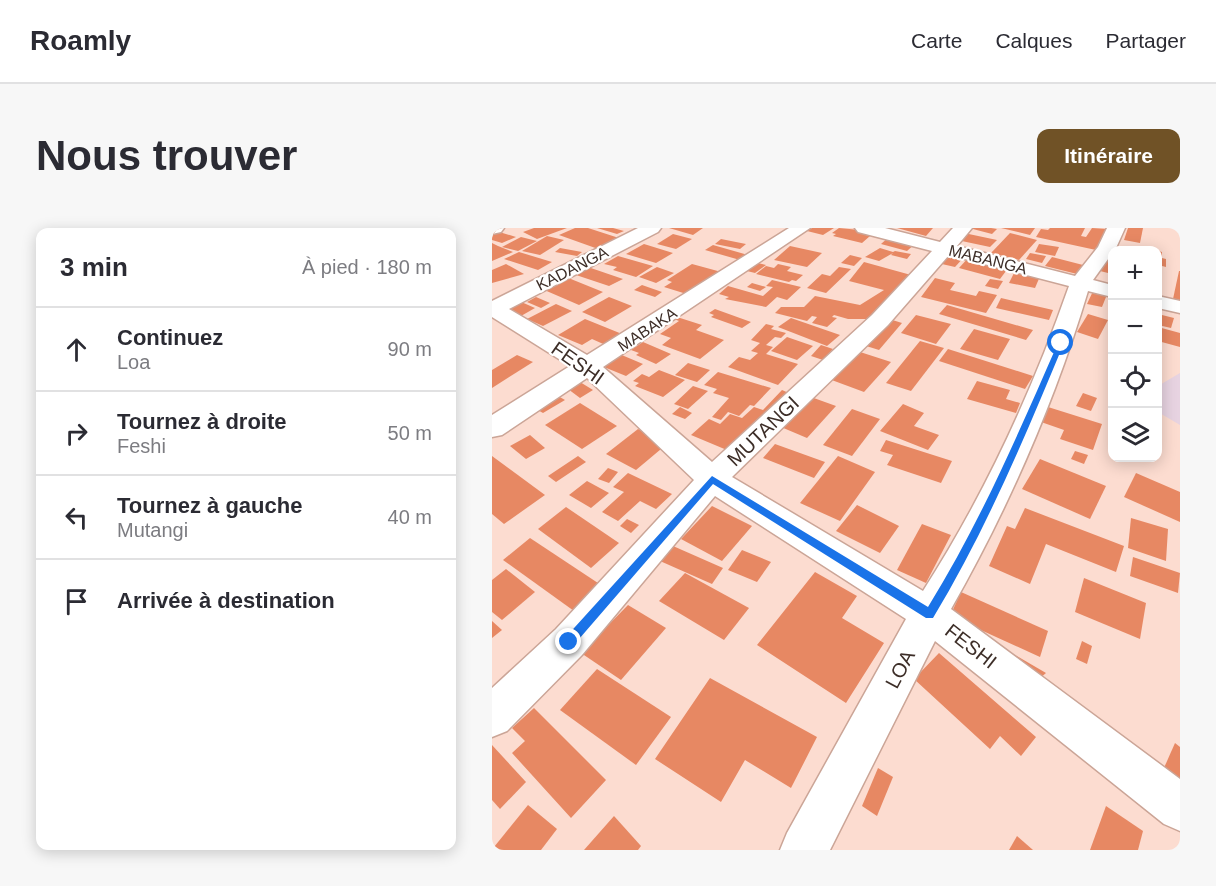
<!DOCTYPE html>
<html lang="fr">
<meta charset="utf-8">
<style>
body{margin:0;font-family:Arial,sans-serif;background:#f7f7f7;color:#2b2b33}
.controls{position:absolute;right:18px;top:18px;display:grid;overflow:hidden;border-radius:12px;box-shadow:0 3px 15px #0003}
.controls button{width:54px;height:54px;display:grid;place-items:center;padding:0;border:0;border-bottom:2px solid #e1e1e2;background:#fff;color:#2b2b33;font:30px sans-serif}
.stop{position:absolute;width:18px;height:18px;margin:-14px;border:4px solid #1a73e8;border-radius:50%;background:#fff}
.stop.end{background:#1a73e8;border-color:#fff;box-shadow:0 2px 6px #0008}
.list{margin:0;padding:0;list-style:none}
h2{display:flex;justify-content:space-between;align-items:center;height:78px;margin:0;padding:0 24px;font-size:26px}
h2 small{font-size:20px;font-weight:400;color:#7c7c81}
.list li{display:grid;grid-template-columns:39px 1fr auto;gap:18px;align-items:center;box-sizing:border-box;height:84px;padding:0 24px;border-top:2px solid #e1e1e2}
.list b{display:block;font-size:22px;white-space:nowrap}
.list p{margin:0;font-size:20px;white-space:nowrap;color:#7c7c81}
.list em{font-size:20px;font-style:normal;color:#7c7c81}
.icon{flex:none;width:33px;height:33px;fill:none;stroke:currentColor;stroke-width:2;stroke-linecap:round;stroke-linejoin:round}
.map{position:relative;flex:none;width:688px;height:622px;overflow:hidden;border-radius:12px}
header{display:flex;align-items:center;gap:36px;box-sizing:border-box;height:84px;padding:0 30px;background:#fff;border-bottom:2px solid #e1e1e2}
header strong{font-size:28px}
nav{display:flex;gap:33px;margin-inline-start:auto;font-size:21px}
.intro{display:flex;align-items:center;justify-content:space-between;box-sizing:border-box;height:144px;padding:0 36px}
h1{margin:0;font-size:42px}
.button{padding:15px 27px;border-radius:12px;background:#705226;color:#fff;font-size:21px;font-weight:700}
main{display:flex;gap:36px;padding:0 36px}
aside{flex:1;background:#fff;border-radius:12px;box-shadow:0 3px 15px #0003}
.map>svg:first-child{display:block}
.education{fill:#e7d3e1}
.building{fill:#e78863}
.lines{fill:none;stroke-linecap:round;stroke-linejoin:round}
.minor-casing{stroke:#cba597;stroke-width:3}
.minor{fill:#fff;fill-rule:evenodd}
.route{fill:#1a73e8}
.labels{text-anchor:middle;stroke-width:4.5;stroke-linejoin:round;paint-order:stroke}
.far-street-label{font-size:16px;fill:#3d2e28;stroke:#fff}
.street-label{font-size:20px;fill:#3d2e28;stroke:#fff}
</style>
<header>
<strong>Roamly</strong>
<nav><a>Carte</a><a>Calques</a><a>Partager</a></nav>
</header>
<div class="intro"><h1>Nous trouver</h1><a class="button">Itinéraire</a></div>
<main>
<aside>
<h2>3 min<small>À pied · 180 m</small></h2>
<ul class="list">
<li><svg class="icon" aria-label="ahead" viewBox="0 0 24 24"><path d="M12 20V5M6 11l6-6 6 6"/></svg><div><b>Continuez</b><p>Loa</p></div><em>90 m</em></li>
<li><svg class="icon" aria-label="right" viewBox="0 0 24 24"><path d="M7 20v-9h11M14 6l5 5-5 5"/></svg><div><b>Tournez à droite</b><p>Feshi</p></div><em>50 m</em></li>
<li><svg class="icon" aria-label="left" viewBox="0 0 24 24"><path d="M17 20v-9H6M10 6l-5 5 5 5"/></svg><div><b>Tournez à gauche</b><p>Mutangi</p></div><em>40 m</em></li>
<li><svg class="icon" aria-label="arrive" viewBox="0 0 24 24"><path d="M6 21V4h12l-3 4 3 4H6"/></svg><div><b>Arrivée à destination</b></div></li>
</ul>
</aside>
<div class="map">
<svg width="688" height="622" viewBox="0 0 688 622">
<rect width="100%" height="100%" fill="#fcdcd0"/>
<polygon class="education" points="688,145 688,197 666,184 666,158"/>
<g class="building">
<polygon points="42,0 75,0 45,11 31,4"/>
<polygon points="83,0 96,0 130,11 109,22 67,7"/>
<polygon points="105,0 121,0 132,3 125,6"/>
<polygon points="177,0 211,0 201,7"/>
<polygon points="320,0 342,0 331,7 315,3"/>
<polygon points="347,0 378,3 374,7 378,8 370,15 341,8 344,6 340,5"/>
<polygon points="405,0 441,0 434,8"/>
<polygon points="477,0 499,0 505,1 500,6"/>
<polygon points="509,0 543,0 538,7"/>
<polygon points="558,0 593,0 589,8 594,9 600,0 615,1 604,22 544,9 549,1 556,2"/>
<polygon points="636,0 651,0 648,15 632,12"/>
<polygon points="4,3 24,9 10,15 0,12 0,5"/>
<polygon points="472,5 505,12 498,19 465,12"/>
<polygon points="518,5 545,12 527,32 499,25"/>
<polygon points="181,6 200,11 184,21 165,16"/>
<polygon points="55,8 72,12 48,27 30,23"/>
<polygon points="398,8 424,15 415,23 389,16"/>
<polygon points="29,9 45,13 26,23 10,19"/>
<polygon points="229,11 254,16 248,21 223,16"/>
<polygon points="0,15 6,18 21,24 0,33"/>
<polygon points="152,16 181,25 164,35 134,26"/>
<polygon points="547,16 567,19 563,28 543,24"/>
<polygon points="221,17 256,27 248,32 213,22"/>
<polygon points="298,18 330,25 315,39 282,32"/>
<polygon points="68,20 90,24 85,28 63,24"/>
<polygon points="388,20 401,24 403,23 419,26 415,31 399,27 401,25 387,33 373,29"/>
<polygon points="451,23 473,28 463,39 441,34"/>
<polygon points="666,23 670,24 670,30 674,31 674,39 666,37"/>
<polygon points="27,24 60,34 46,42 12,31"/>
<polygon points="538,25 554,28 550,35 534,31"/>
<polygon points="358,27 370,30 362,38 349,35"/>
<polygon points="126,28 161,38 144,49 121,42 125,39 112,36"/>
<polygon points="477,29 517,39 508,51 467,40"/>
<polygon points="560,29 591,37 585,46 553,38"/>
<polygon points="611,31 620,33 620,46 604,42"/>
<polygon points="372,34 419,47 381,91 356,91 342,87 340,89 345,90 335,99 320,95 325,89 320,88 315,93 283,85 289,79 312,79 323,68 368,77 392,62 357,53"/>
<polygon points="266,35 274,37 263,45 255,43"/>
<polygon points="14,36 32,46 0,55 0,42"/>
<polygon points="200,36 233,45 201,68 172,59 180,54 175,52"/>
<polygon points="286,36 299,39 295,43 311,47 304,53 300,52 297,54 264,46 274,38 282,40"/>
<polygon points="93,38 131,51 117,58 81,46"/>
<polygon points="165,39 182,45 164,55 147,49"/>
<polygon points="347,39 359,41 334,65 315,60 330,46 338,48"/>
<polygon points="524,41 549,46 543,60 517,55"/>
<polygon points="687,43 688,43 688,72 681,71"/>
<polygon points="74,49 111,64 87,77 50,61"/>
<polygon points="443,50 463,55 458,62 484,68 487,63 505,67 494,85 429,69"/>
<polygon points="498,51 511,53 506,61 493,58"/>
<polygon points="280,52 309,59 295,72 285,69 274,79 233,71 237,69 227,66 236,58 271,68 281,59 274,58"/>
<polygon points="260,55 274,59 268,63 255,59"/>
<polygon points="150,57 170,64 163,69 142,62"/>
<polygon points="602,61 616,64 610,79 595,76"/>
<polygon points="44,69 58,75 49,80 35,74"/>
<polygon points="117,69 140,78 113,94 90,84"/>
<polygon points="509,70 561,82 557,92 504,80"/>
<polygon points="27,73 43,80 29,88 12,80"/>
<polygon points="64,76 80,83 51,98 35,91"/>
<polygon points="455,77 541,102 534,112 447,86"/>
<polygon points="223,81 259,94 250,100 219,89 222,87 217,85"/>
<polygon points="596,86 616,92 606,111 585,104"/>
<polygon points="666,86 682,90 679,100 666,97"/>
<polygon points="424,87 459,96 444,116 409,105"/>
<polygon points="185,89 210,97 204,102 232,112 208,131 170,117 179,110 168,106 187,93 182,91"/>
<polygon points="299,90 348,107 335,118 286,99"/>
<polygon points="394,90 410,95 387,122 371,117"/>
<polygon points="93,91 135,108 118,119 100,111 90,117 66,107"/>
<polygon points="274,96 282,98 279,101 294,105 289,110 283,109 274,117 281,119 274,126 306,136 286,157 236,139 247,129 258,132 266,125 259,123 268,115 259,112"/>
<polygon points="666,99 688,105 688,119 666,113"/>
<polygon points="482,101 518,111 506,132 468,121"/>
<polygon points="295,109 321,118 305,132 279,123"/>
<polygon points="428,113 452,120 419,163 394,155"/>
<polygon points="151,114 179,126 164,136 144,127 147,125 139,122"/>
<polygon points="329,117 341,121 331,132 319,128"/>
<polygon points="456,121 541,148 533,161 447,133"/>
<polygon points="365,123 399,134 372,164 337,151"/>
<polygon points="125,125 151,136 134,148 107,137"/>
<polygon points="25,127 41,134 0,160 0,142"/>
<polygon points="196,135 218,142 205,154 183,147"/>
<polygon points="167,142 193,152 171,169 143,158 147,155 141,153 150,146 157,149"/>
<polygon points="226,144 279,160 262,178 258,177 247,188 236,184 229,192 220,189 237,170 221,165 225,161 212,157"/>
<polygon points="485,153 518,162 514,171 528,175 524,185 475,171"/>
<polygon points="88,154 101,162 88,170 76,161"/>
<polygon points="201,158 216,163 196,181 182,176"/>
<polygon points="290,162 299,166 242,225 199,207 217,191 228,196 238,186 250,190 262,179 271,182"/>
<polygon points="591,165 605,170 599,183 584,178"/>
<polygon points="66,168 73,172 51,185 44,181"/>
<polygon points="319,169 344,178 315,210 289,199"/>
<polygon points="88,175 125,198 90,221 53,197"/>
<polygon points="411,176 432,185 422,198 447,207 436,222 388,203"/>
<polygon points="188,179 200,185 193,191 180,186"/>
<polygon points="556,179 610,196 601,222 568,211 572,202 549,194"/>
<polygon points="360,181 388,191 360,228 331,217"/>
<polygon points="146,201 175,216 144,242 114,226"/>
<polygon points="38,207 53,220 34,231 18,218"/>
<polygon points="394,212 460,233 449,255 395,237 401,227 388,223"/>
<polygon points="283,216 333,234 322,250 271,230"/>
<polygon points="583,223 596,227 592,236 579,231"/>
<polygon points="0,228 53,267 12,296 0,286"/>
<polygon points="86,228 94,234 64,254 56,248"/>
<polygon points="346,228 383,244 348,293 308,275"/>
<polygon points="548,231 614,258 598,291 530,261"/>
<polygon points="116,240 126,244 117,255 106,251"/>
<polygon points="136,245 180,266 164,281 148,273 126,293 110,284 132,264 121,259"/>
<polygon points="644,245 688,264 688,294 632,269"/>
<polygon points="95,253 117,265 99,280 77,267"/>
<polygon points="365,277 407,298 388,325 344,303"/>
<polygon points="220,278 260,298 230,333 189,311"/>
<polygon points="74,279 127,315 99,340 46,301"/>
<polygon points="533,280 632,318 624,344 554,316 538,356 497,338 515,298 523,301"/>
<polygon points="639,290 676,301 674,333 636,320"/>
<polygon points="135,291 147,297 139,305 128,298"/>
<polygon points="430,296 459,307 434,355 405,342"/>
<polygon points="38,310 109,357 82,383 11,332"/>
<polygon points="181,318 231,340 220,356 168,333"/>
<polygon points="250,322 279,334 265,354 236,342"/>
<polygon points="641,329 688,345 686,365 638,348"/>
<polygon points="14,341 43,364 10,392 0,384 0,352"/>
<polygon points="323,344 365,368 350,390 392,415 354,475 265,417"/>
<polygon points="193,345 257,380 232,412 167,373"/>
<polygon points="592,350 654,375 648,411 583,384"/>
<polygon points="469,364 556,403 548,429 458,388"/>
<polygon points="136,377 174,400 129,452 89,425"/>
<polygon points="0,393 10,402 0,410"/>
<polygon points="590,413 600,418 595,436 584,431"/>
<polygon points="447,425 544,509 529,528 508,508 498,521 422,451"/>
<polygon points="523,427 554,445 534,462 516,447"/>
<polygon points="105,441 179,489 144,537 68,482"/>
<polygon points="218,450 325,509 299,560 253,532 229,574 163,531"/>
<polygon points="42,480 114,552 79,590 20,525 33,513 20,500"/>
<polygon points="683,515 688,519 688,576 664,558"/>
<polygon points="0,517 34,554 8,581 0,572"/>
<polygon points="386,540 401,549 385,588 370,578"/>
<polygon points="36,577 65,601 49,622 5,622 2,619"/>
<polygon points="614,578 651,603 646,622 598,622"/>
<polygon points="122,588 149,618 146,622 92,622"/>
<polygon points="525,608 541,622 517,622"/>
</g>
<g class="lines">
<g class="minor-casing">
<g id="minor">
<polygon points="0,0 12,0 9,4 0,6"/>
<path d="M146,0h23l-3,4 -149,77 78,46 202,-127h21l-207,139 109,95 160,-147 60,-64 -74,-19 -3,-4h30l55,14 13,-14h19l-15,18 118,30 23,-29 9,-19h18l-9,20 -23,32 19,5v12l-24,-6c-33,110 -80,218 -137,318l229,170v52l-16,-7 -229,-183 -105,209h-50l7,-17 119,-214 -191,-123 -133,159 -75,76 -15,6v-49l64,-59 138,-149 -107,-102 -85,57 -10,2v-22l78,-49 -78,-49v-16zM457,27l120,31c-37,106 -85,210 -146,305l-191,-114 156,-152z"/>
<polygon points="666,68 688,73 688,85 666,80"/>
</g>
</g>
<use href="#minor" class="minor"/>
</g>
<path class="route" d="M569,113l3,2c-39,94 -78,187 -131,275h-7l-213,-134 -140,162h-8v-8l147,-162 216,131c52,-84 90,-173 130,-264z"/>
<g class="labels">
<g class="far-street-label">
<text transform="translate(496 31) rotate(14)" y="6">MABANGA</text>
<text transform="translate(80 40) rotate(-27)" y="6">KADANGA</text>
<text transform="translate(155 101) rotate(-33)" y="6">MABAKA</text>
</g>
<g class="street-label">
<text transform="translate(86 135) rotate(35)" y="7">FESHI</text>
<text transform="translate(271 203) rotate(-44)" y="7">MUTANGI</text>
<text transform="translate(479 418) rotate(38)" y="7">FESHI</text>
<text transform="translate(408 441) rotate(-62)" y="7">LOA</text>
</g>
</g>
</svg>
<div class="controls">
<button>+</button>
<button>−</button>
<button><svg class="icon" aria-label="locate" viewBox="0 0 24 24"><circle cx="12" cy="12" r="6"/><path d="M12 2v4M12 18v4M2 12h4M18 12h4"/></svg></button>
<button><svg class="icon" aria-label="layers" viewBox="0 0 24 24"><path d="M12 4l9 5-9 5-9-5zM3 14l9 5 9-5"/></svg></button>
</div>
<div class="stop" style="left:569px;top:115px"></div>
<div class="stop end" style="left:77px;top:414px"></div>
</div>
</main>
